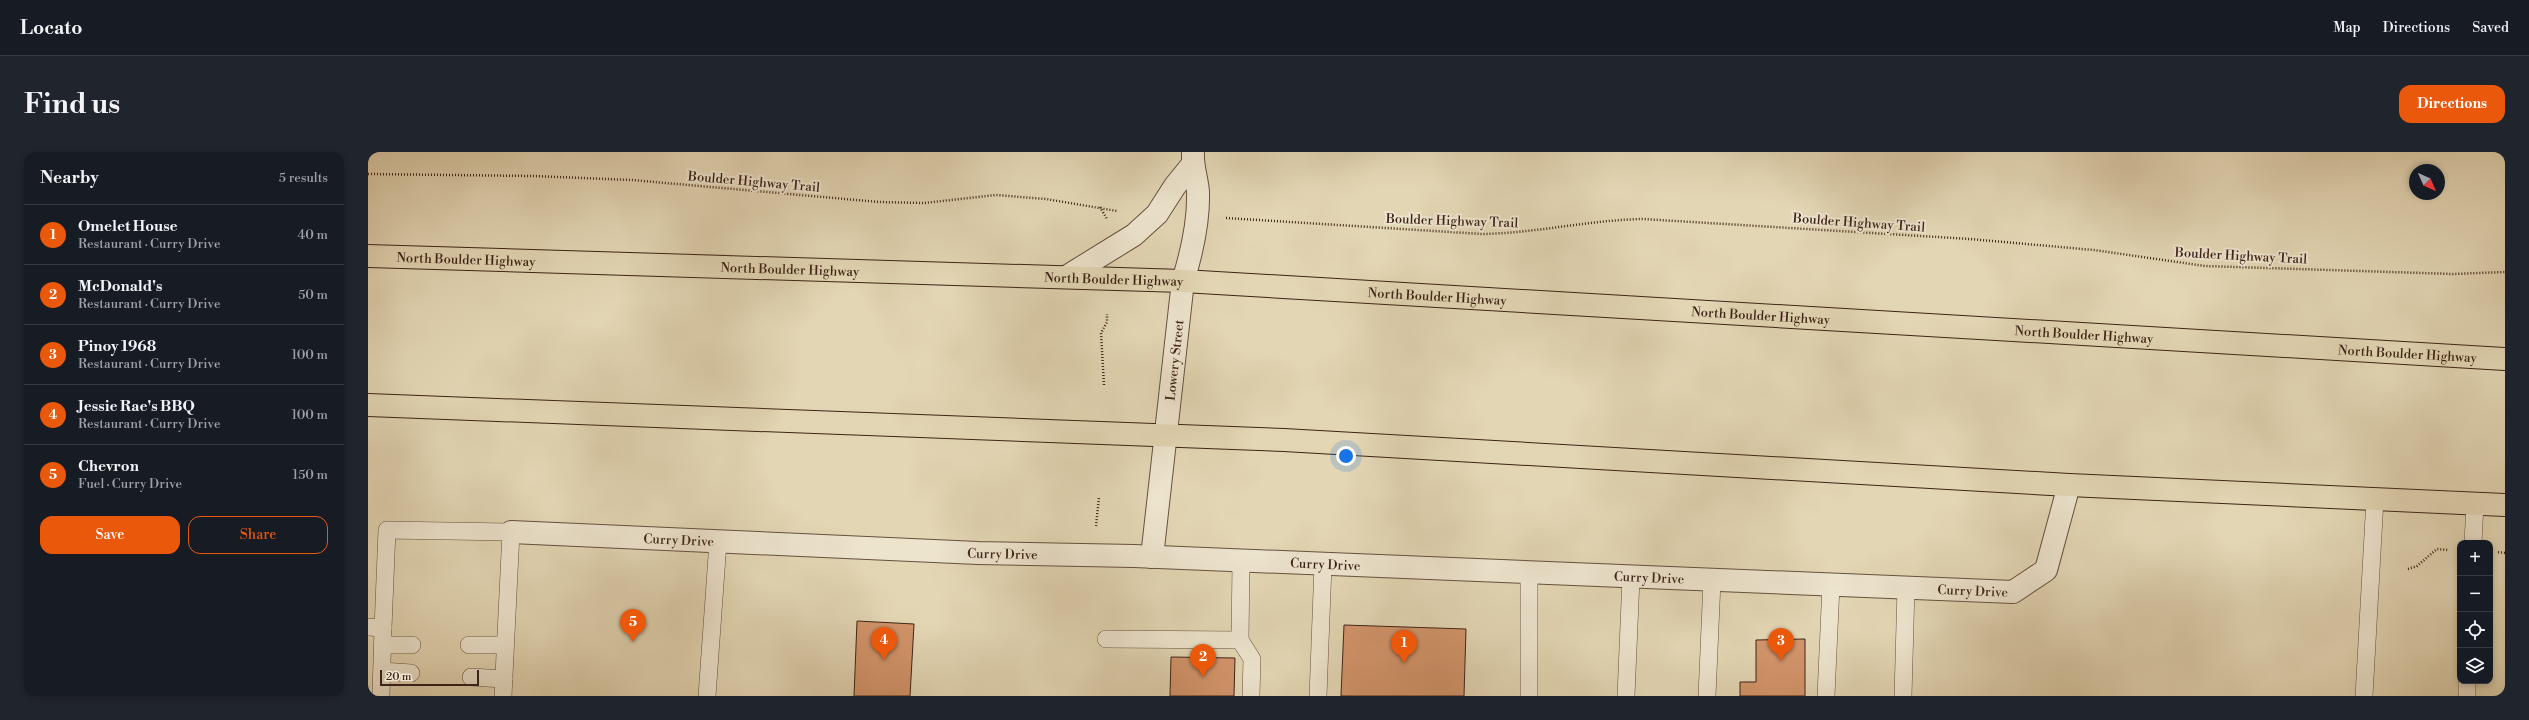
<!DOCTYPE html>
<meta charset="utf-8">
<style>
body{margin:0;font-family:"Libre Bodoni",serif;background:#20242c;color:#f1f3f6}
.controls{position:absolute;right:12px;bottom:12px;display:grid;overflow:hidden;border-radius:8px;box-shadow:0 2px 6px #0003}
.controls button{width:36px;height:36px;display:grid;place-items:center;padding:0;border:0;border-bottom:1px solid #363941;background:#171b24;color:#f1f3f6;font:20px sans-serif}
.compass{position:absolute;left:2041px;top:12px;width:36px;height:36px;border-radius:50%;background:#171b24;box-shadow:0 2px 6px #0003;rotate:135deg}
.scale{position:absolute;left:12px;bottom:10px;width:99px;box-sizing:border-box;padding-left:4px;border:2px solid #3d2318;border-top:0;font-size:11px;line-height:14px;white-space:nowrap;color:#3d2318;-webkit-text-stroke:3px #ede4ce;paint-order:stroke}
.you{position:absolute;left:978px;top:304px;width:14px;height:14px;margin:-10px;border:3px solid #fff;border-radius:50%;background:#1a73e8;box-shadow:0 0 0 6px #1a73e833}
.badge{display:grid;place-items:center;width:26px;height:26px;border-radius:50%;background:#ea580c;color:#fff;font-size:13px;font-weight:700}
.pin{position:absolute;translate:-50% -33px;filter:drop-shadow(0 1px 2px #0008)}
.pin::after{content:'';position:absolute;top:21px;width:14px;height:12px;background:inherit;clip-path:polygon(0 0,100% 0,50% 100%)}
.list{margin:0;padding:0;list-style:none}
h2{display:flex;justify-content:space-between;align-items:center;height:52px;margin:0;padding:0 16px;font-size:17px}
h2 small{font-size:13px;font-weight:400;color:#9ea1a6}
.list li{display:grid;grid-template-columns:26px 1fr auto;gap:12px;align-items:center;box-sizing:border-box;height:60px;padding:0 16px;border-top:1px solid #363941}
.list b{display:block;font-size:15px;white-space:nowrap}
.list p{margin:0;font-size:13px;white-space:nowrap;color:#9ea1a6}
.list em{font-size:13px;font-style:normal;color:#9ea1a6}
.actions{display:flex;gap:8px;padding:12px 16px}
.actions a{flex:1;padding:9px 0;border:1px solid #ea580c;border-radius:12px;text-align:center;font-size:14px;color:#ea580c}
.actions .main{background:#ea580c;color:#fff}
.icon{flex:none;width:22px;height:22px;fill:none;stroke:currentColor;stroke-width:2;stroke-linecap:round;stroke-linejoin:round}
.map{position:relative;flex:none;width:2137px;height:544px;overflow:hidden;border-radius:12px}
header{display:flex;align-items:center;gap:24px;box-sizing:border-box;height:56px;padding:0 20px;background:#171b24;border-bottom:1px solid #363941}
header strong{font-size:19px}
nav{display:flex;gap:22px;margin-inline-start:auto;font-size:14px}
.intro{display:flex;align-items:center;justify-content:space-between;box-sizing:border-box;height:96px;padding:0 24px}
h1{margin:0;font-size:28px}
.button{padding:10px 18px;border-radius:12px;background:#ea580c;color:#fff;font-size:14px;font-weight:700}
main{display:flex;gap:24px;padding:0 24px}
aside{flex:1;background:#171b24;border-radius:12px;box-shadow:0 2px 6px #0003}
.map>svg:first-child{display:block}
.building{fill:#d3956b;stroke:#3d2318}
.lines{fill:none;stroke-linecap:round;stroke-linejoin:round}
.service-casing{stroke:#66503f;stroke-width:18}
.minor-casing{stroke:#66503f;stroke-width:24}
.primary-casing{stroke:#3d2318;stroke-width:24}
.path{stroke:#3d2318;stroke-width:2.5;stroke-dasharray:1 2;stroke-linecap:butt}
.service{stroke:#ede4ce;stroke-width:17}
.minor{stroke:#ede4ce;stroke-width:22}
.primary{stroke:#e3d6b4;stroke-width:22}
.labels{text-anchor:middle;stroke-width:4;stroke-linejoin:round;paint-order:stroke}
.street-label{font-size:13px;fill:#3d2318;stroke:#ede4ce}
</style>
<header>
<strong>Locato</strong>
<nav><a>Map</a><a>Directions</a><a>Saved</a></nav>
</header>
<div class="intro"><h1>Find us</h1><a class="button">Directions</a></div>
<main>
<aside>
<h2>Nearby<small>5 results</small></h2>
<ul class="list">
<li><span class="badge">1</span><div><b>Omelet House</b><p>Restaurant · Curry Drive</p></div><em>40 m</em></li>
<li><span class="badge">2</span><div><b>McDonald's</b><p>Restaurant · Curry Drive</p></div><em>50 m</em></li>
<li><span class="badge">3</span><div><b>Pinoy 1968</b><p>Restaurant · Curry Drive</p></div><em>100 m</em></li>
<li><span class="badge">4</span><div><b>Jessie Rae's BBQ</b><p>Restaurant · Curry Drive</p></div><em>100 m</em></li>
<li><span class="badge">5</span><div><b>Chevron</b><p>Fuel · Curry Drive</p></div><em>150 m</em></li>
</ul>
<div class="actions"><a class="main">Save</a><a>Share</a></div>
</aside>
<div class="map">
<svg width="2137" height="544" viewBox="0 0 2137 544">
<rect width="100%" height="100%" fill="#e3d6b4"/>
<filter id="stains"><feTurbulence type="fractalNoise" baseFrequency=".005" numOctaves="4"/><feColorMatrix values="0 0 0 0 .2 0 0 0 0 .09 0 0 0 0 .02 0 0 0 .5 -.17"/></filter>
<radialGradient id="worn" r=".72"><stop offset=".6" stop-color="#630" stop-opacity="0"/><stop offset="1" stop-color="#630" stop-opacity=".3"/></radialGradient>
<g class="building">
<polygon points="489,469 546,472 542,544 486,544"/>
<polygon points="976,473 1098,477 1096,544 973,544"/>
<polygon points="1437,487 1437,544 1372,544 1372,530 1388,530 1388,488"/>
<polygon points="803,505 867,506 866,544 802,544"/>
</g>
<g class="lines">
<g class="service-casing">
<g id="service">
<polyline points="2105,391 2107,352"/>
<polyline points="0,475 15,476 19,378 143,380 135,544"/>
<polyline points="738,487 872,488 884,507 883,544"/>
<polyline points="872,488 873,410"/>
<polyline points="15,493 44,493"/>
<polyline points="101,493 137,493"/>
<polyline points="14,519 43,521"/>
<polyline points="103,525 136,527"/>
<polyline points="13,544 15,476"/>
<polyline points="339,544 350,390"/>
<polyline points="950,544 955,413"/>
<polyline points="1161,544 1161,422"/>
<polyline points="1258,544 1263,426"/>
<polyline points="1339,544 1344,429"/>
<polyline points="1458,544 1463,433"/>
<polyline points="1535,544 1538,436"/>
<polyline points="1996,544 2007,347"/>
<polyline points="2099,544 2099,529"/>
</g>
</g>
<g class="minor-casing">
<g id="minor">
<polyline points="698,125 766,83 789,62 807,34 824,13"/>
<path id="s1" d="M143,380l467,21 156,3 879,36 33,-22 23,-85"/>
<path id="s2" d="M784,405l31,-276c9,-29 16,-58 15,-89 -1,-14 -6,-26 -5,-40"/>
</g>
</g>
<g class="primary-casing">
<g id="primary">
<path id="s3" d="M0,104l815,25 1322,78"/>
<polyline points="0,253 916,288 1701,333 2137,353"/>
</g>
</g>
<g class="path">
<polyline points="0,22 165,24 264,28 511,50 556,51 628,43 678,47 749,59"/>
<polyline points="732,55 739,67"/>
<path d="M858,66l256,16c55,-1 107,-14 161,-15l327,20 124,11 111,16 248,8 52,-2"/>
<polyline points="736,233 733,181 739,170 739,162"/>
<polyline points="728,374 731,345"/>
<polyline points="2130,400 2137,401"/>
<polyline points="2040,417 2049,414 2069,397 2080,398"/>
</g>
<use href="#service" class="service"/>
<use href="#minor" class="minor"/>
<use href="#primary" class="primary"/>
</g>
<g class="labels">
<g class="street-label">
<text transform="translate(386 29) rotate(5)" y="5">Boulder Highway Trail</text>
<text transform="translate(1084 68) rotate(2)" y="5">Boulder Highway Trail</text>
<text transform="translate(1491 70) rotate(4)" y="5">Boulder Highway Trail</text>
<text transform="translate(1873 103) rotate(3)" y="5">Boulder Highway Trail</text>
<text dy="5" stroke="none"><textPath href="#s3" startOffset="98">North Boulder Highway</textPath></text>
<text dy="5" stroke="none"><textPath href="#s3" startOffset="422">North Boulder Highway</textPath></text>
<text dy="5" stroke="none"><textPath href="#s3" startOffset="746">North Boulder Highway</textPath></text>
<text dy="5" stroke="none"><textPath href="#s3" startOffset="1070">North Boulder Highway</textPath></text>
<text dy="5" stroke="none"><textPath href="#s3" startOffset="1394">North Boulder Highway</textPath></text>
<text dy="5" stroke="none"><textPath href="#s3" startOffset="1718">North Boulder Highway</textPath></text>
<text dy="5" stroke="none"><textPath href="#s3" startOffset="2042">North Boulder Highway</textPath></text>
<text dy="5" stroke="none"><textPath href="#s2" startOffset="198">Lowery Street</textPath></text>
<text dy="5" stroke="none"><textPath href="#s1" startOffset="168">Curry Drive</textPath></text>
<text dy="5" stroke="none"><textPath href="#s1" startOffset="492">Curry Drive</textPath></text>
<text dy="5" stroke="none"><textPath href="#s1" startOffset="815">Curry Drive</textPath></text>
<text dy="5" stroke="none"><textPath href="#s1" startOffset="1139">Curry Drive</textPath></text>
<text dy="5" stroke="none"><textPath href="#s1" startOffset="1463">Curry Drive</textPath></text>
</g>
</g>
<rect width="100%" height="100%" filter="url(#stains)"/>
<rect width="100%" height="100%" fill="url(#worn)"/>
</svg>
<div class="controls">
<button>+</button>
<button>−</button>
<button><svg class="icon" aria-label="locate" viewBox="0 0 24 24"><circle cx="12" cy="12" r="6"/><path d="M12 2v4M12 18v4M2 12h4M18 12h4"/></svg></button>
<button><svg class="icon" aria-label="layers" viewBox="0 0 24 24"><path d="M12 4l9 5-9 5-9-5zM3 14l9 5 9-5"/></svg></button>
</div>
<svg class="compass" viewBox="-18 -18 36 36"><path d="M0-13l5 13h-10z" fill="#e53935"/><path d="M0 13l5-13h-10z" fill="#9ea1a6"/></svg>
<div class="scale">20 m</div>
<div class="you"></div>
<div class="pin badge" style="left:1036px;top:511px">1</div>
<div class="pin badge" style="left:835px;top:525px">2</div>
<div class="pin badge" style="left:1413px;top:509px">3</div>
<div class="pin badge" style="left:516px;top:508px">4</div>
<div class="pin badge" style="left:265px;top:490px">5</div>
</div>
</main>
